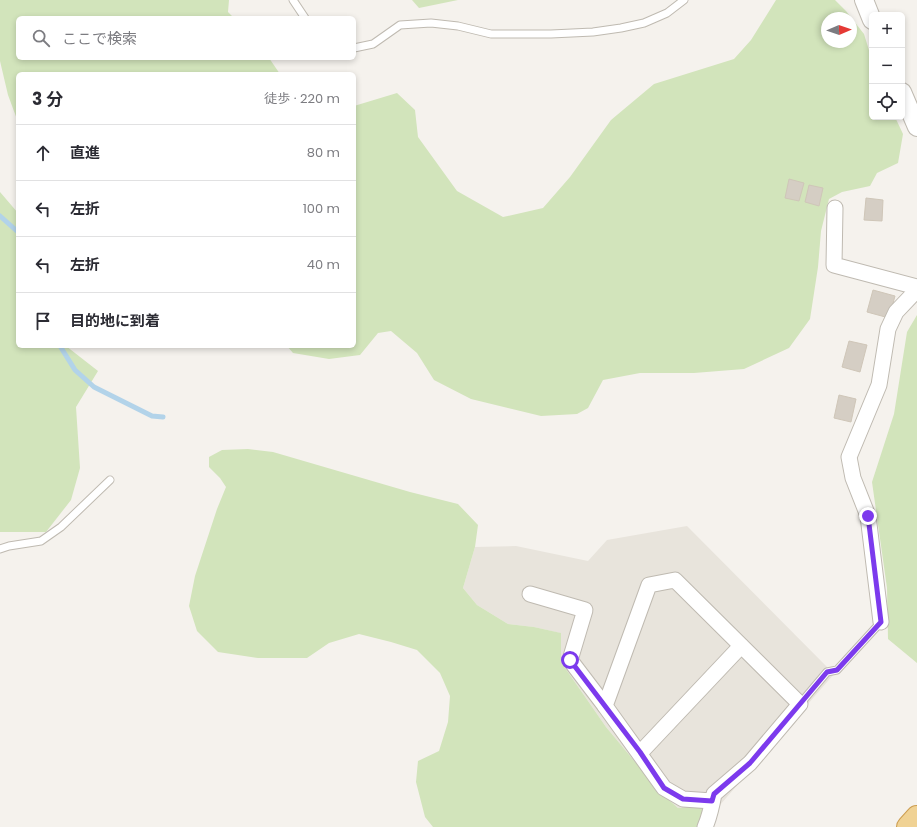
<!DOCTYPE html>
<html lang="ja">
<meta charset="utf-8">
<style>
body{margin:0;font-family:Poppins,"Noto Sans JP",sans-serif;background:#f2f2f3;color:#2b2b33}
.controls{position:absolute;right:12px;top:12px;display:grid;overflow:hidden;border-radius:6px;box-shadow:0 2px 6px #0003}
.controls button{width:36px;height:36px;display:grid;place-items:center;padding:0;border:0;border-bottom:1px solid #e1e1e2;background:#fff;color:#2b2b33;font:20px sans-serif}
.compass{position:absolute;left:821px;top:12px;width:36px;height:36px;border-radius:50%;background:#fff;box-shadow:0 2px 6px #0003;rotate:88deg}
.stop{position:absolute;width:12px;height:12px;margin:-9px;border:3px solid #7c3aed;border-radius:50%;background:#fff}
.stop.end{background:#7c3aed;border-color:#fff;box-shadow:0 1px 4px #0008}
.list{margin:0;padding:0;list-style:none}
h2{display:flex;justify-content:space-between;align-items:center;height:52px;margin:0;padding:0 16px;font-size:17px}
h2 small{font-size:13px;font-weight:400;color:#7c7c81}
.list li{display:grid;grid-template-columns:26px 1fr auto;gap:12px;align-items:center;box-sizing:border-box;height:56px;padding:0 16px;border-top:1px solid #e1e1e2}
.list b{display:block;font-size:15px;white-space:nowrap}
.list em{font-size:13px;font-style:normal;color:#7c7c81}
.icon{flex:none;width:22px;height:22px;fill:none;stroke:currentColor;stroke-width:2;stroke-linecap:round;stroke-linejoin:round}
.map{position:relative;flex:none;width:917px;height:827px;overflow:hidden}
.search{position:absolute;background:#fff;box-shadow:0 2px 6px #0003;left:16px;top:16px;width:340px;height:44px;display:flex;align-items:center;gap:10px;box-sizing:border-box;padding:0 14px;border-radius:6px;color:#7c7c81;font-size:15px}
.panel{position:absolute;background:#fff;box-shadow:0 2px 6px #0003;left:16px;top:72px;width:340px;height:276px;border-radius:6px}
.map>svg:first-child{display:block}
.residential{fill:#e8e4dc}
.green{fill:#d2e4bb;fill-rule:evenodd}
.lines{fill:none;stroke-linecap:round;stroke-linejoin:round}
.stream{stroke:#b2d3e9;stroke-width:5}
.building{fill:#d5cec4;stroke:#cfc6b8}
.service-casing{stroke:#bfbab1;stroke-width:9}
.minor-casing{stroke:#bfbab1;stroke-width:17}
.tertiary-casing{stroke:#bfbab1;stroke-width:20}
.trunk-casing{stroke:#cc9d50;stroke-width:24}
.service{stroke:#fff;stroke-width:7}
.minor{stroke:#fff;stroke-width:15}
.tertiary{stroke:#fff;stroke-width:18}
.trunk{stroke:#f0d294;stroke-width:22}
.route{stroke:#7c3aed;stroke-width:5}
</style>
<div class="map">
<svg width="917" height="827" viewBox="0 0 917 827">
<rect width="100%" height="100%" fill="#f5f2ed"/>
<polygon class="residential" points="687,526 834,674 720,805 678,808 661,793 606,727 561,662 560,633 534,627 508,624 477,605 463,588 475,547 516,546 588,561 607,540"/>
<g class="green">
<polygon points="0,0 229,0 228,12 234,18 18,18 18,58 269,58 280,74 18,74 18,122 8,95 0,61"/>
<polygon points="412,0 458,0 419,8"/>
<path d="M776,0h59l11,11 18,23 8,26v57h23l8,17 -5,29 -21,10 -7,13 -28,6 -13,7 -8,32 -3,36 -8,52 -21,29 -45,21 -50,4h-54l-37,7 -15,28 -11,6 -36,2 -70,-17 -37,-19 -17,-27 -26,-22 -13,2 -18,22 -31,4 -36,-6 -6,-7h67v-240l43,-13 18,17 3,27 39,54 46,26 40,-9 27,-31 41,-57 43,-36 80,-25 17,-19zM827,18h24v24h-24z"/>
<polygon points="0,192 18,213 18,346 66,346 98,371 76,407 80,468 71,500 46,532 0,532"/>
<polygon points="917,315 917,663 888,639 887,588 872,482 894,414 907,332"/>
<polygon points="248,449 273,452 410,492 458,504 478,525 475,547 463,588 477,605 508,624 534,627 561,633 561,662 606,727 661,793 678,808 720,805 712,827 433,827 425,817 416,782 418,761 439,751 448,722 450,696 440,673 417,650 391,642 359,634 329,643 307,658 258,658 218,652 197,631 189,606 195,576 217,509 226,487 220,478 209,467 209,457 222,450"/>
</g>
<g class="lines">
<g class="stream">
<polyline points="0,216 18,232"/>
<polyline points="60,346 75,370 94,387 152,416 163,417"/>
</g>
</g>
<g class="building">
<polygon points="789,179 804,183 799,201 785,198"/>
<polygon points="809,185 823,188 819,206 805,202"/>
<polygon points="866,198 883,200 882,221 864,220"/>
<polygon points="873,290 895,296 889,318 867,312"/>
<polygon points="849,341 867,345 860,372 842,367"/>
<polygon points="839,395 856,399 851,422 834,418"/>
</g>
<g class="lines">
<g class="service-casing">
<g id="service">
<polyline points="293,0 305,18"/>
<polyline points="354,48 373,44 400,25 431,23 458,26 491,34 551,34 593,32 621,28 644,23 667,13 684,0"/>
<polyline points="0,549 9,546 41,541 61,527 110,480"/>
<polyline points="800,704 827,672 837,670 881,622"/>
</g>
</g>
<g class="minor-casing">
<g id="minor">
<polyline points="835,208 834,265 917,287"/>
<polyline points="530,594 585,610 570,660 605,706"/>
<polyline points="881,622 868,516 853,478 849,457 879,385 888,329 896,312 917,290"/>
<polyline points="640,753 741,646"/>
<path d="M705,827c5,-11 7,-22 9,-33l36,-31 50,-59 -125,-124 -26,5 -44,121 59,82 19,11 29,2"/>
</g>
</g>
<g class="tertiary-casing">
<g id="tertiary">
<polyline points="864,0 872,20"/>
<polyline points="902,92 917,127"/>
</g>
</g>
<g class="trunk-casing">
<polyline id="trunk" points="908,827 917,817"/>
</g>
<use href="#service" class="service"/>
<use href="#minor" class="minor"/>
<use href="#tertiary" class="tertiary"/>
<use href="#trunk" class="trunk"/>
</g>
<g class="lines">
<polyline class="route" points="570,660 640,752 664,788 683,799 712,801 714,794 750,763 827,672 837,670 881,622 868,516"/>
</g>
</svg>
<div class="controls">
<button>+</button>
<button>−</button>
<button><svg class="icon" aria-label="locate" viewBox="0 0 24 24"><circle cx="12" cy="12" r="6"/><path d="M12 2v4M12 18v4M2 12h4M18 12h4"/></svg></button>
</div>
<svg class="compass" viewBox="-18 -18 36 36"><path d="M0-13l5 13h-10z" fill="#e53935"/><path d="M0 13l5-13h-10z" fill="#7c7c81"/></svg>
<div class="stop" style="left:570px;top:660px"></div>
<div class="stop end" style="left:868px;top:516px"></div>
<div class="search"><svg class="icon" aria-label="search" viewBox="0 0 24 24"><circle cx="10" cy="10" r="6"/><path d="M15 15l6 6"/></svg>ここで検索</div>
<section class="panel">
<h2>3 分<small>徒歩 · 220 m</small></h2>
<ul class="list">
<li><svg class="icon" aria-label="ahead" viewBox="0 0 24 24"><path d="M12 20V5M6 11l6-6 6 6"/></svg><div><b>直進</b></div><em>80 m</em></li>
<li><svg class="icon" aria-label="left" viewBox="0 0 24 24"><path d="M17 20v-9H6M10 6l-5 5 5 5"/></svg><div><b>左折</b></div><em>100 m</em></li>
<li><svg class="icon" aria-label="left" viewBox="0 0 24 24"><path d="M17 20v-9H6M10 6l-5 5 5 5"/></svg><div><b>左折</b></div><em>40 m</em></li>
<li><svg class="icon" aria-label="arrive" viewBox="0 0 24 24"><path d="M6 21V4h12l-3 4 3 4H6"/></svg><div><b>目的地に到着</b></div></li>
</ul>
</section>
</div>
